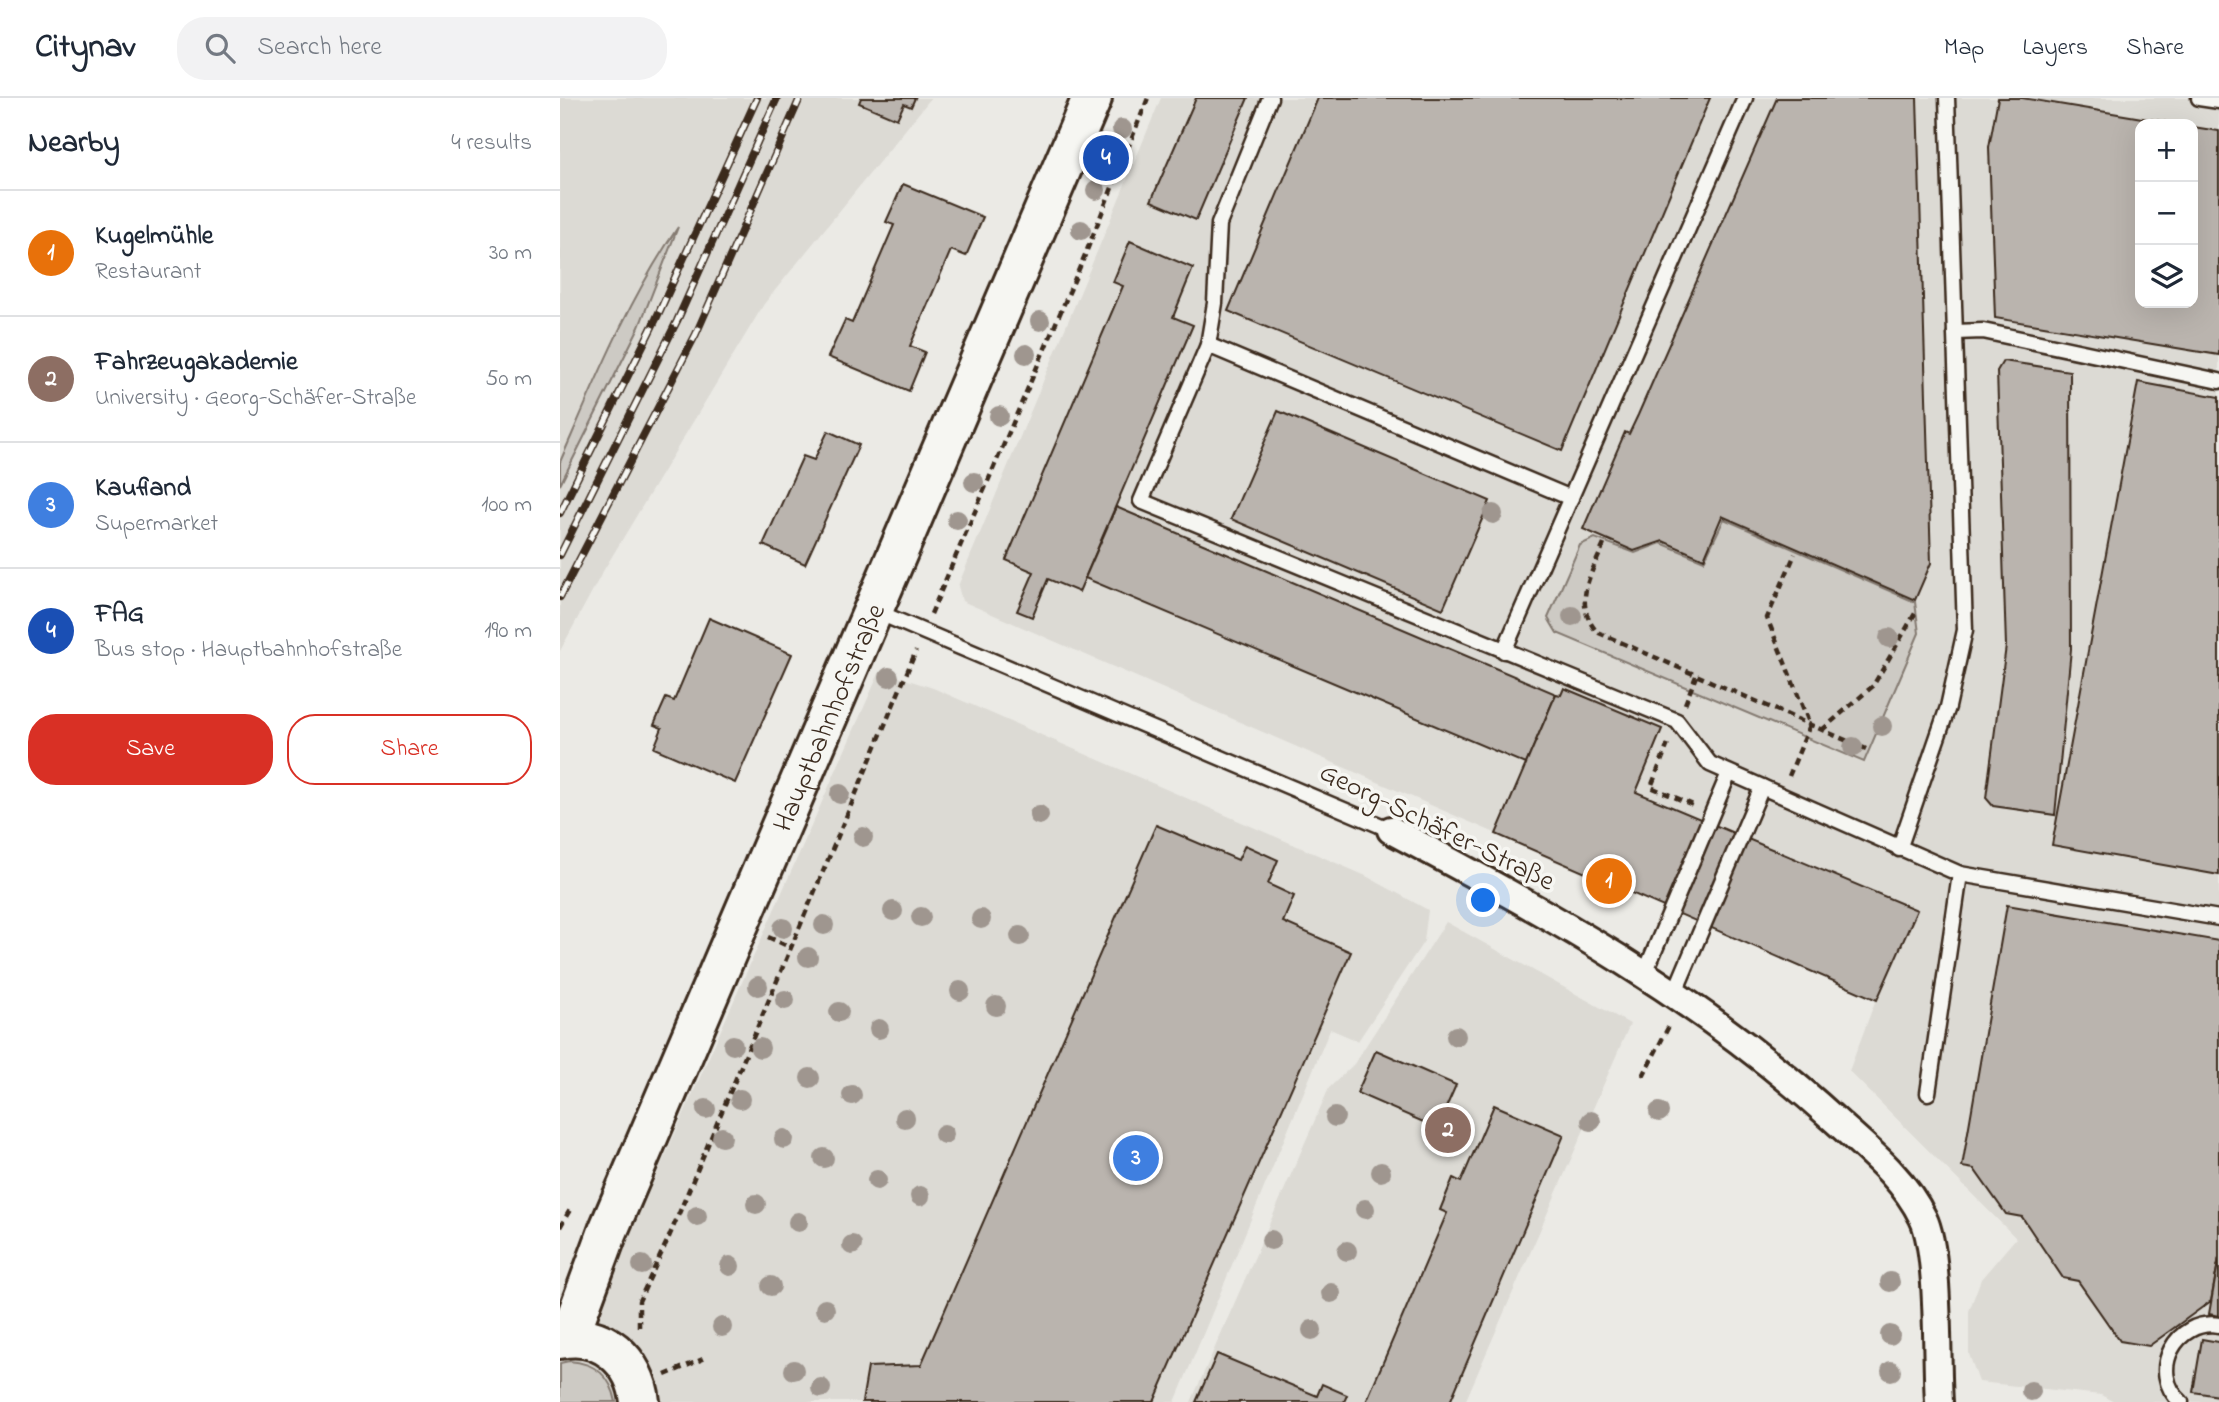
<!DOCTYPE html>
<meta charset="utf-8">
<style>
body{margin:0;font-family:"Indie Flower",sans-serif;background:#f2f2f3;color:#1f2937}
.controls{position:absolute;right:21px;top:21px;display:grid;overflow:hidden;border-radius:14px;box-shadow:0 7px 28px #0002}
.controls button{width:63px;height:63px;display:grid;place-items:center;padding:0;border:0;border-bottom:2px solid #e0e1e3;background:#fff;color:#1f2937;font:35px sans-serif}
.you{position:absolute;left:924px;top:803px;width:24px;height:24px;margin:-18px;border:5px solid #fff;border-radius:50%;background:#1a73e8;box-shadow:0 0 0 10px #1a73e833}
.badge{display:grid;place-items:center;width:46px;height:46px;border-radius:50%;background:#d93025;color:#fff;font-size:23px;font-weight:700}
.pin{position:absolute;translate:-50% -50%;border:4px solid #fff;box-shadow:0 2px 7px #0006}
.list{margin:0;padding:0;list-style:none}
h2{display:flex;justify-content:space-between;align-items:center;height:91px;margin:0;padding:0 28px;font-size:30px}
h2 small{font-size:23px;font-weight:400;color:#747a83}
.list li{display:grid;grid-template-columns:46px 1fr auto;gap:21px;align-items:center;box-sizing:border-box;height:126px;padding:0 28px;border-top:2px solid #e0e1e3}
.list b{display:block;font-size:26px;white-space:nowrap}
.list p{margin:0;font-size:23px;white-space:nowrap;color:#747a83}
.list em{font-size:23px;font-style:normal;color:#747a83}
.actions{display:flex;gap:14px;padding:21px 28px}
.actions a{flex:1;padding:16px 0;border:2px solid #d93025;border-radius:28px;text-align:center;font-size:24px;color:#d93025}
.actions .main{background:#d93025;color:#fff}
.icon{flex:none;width:38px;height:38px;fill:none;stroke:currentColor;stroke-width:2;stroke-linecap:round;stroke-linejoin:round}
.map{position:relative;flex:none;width:1659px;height:1304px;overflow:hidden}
header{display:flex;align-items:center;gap:42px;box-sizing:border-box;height:98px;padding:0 35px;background:#fff;border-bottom:2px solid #e0e1e3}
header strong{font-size:33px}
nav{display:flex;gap:38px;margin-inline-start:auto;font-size:24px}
.search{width:490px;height:63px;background:#f2f2f3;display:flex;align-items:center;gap:18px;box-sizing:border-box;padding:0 24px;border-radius:28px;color:#747a83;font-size:26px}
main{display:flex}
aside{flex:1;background:#fff}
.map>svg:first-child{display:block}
.built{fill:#dcdad4;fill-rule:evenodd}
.green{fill:#cdcac4;stroke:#847a71;stroke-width:2}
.building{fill:#bab4ae;stroke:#3b2a1e;stroke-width:2}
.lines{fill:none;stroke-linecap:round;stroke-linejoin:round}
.lane-casing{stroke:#3b2a1e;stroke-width:19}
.street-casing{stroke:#3b2a1e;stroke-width:32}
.secondary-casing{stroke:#3b2a1e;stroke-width:44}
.path{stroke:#3b2a1e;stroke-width:4.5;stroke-dasharray:7 5;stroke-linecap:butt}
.lane{stroke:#f6f6f2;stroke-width:14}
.street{stroke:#f6f6f2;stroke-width:26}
.secondary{stroke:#f6f6f2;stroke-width:38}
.rail-casing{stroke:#3b2a1e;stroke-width:8}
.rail{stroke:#f6f6f2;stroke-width:5;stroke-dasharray:16;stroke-linecap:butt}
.tree{fill:#9f968f}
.labels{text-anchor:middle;stroke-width:7;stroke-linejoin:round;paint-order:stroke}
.street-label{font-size:28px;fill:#3b2a1e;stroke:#f6f6f2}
</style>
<header>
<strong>Citynav</strong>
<div class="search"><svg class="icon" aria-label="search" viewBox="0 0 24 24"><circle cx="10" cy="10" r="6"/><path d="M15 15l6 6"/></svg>Search here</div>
<nav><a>Map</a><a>Layers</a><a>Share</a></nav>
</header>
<main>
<aside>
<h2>Nearby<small>4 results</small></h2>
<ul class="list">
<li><span class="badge" style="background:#e8710a">1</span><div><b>Kugelmühle</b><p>Restaurant</p></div><em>30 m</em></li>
<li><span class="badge" style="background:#8d6e63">2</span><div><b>Fahrzeugakademie</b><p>University · Georg-Schäfer-Straße</p></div><em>50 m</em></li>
<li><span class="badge" style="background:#3f7fe0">3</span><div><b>Kaufland</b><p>Supermarket</p></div><em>100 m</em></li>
<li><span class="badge" style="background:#1a4fb4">4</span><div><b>FAG</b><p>Bus stop · Hauptbahnhofstraße</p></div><em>190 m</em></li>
</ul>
<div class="actions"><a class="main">Save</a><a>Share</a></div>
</aside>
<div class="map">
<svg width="1659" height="1304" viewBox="0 0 1659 1304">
<rect width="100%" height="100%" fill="#ebeae5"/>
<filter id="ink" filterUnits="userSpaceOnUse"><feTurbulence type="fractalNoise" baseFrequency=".0143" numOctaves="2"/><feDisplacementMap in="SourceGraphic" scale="14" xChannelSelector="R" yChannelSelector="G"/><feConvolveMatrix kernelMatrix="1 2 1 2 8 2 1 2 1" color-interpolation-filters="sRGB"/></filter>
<g filter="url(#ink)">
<g class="built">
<polygon points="0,0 371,0 204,206 42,475 0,553"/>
<path d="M601,0h1058v1304h-105l-13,-7 -122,-13 -10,-28v-43l12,-32 35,-41 -167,-167 27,-72 -914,-398 -4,-15zM1580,26h53v179h-53z"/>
<polygon points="320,573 373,590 806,778 868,812 864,843 798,943 770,931 615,1304 0,1304 0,1295"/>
<polygon points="886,824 1070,926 905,1304 631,1304 769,990 794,966"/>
</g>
<g class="green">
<path d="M118,129l-39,100 -79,158v-23c35,-80 68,-162 118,-235z"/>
<polygon points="1164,421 1355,504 1359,535 1304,664 997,535 988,520 1020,447 1035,440 1075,455 1101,445 1144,463"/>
<path d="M9,1263c27,2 42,15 47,41h-56v-39z"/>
</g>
<g class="building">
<polygon points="301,0 355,0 351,9 344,6 337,21 299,5"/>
<polygon points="636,0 688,0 636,122 591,103"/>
<polygon points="758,0 1150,0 1002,353 668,213"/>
<polygon points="1217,0 1357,0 1371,465 1355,502 1162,418 1144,461 1103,443 1074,453 1023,431 1065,334 1069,336 1078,317"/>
<polygon points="1438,0 1462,0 1618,26 1580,26 1580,205 1633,205 1633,29 1659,33 1659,257 1435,220 1429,49"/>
<polygon points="343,86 423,119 406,158 391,152 350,248 365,254 349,293 268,259 285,222 292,225 334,127 326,124"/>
<polygon points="570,143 633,170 613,219 633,227 519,494 488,481 472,519 457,513 474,474 446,462 563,188 553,184"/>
<polygon points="1443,263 1510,273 1511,551 1495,717 1433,708 1426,700 1446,548 1437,273"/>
<polygon points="1578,284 1659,299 1659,777 1492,747"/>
<polygon points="718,313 930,403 883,511 671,421"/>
<polygon points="268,333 299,347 245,466 203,447 243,358 254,362"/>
<polygon points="556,409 996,596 966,666 525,480"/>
<polygon points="149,520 232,556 175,685 94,650 102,630 94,627 106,600 114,603"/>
<polygon points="1004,590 1102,631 1076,694 1357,812 1317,902 936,736 996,596 1001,597"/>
<polygon points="596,727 678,762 685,747 718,762 708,786 734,798 723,824 791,854 594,1304 302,1304 308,1269 361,1267"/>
<polygon points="1447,807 1659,843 1659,1159 1651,1203 1589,1248 1560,1243 1518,1183 1503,1180 1462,1119 1446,1116 1414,1071 1402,1069"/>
<polygon points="816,952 896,987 877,1030 797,995"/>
<polygon points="934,1007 1004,1037 890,1304 806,1304 887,1115 880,1112 893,1080 901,1084"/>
<polygon points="1659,1159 1659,1218 1649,1216"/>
<polygon points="1642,1241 1659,1244 1659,1298 1633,1294"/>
<polygon points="657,1256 757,1298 762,1286 787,1297 784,1304 636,1304"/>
</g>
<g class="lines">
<g class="lane-casing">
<g id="lane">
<polyline points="710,0 659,126 655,205 648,247 581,403 1117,623 1150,666 1400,776 1659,820"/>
<polyline points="1639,0 1659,3"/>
<polyline points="1395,234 1423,233 1659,283"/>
<polyline points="648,247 1011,400"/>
<polyline points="315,513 831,732"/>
<polyline points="944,553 1185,0"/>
<polyline points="1339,751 1388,609 1405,532 1387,0"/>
<polyline points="1085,875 1169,675"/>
<polyline points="1115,894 1202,689"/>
<polyline points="1368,995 1400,776"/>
<path d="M1621,1304c-34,-30 -5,-84 38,-77"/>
</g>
</g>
<g class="street-casing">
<path id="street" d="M831,732c162,86 308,166 445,291 32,29 68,57 87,97 17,34 13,142 16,184"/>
</g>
<g class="secondary-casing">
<g id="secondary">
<path id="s1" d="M9,1239l39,-106 484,-1133"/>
<path d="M0,1241c42,-9 76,22 80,63"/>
</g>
</g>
<g class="path">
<path d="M1044,446c-13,31 -32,58 -7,88l269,117"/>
<polyline points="371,516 525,157 588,0"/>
<polyline points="1125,606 1136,578"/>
<polyline points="1262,632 1313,588 1357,512"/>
<polyline points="1108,646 1091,689 1133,707"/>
<polyline points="1229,678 1250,627 1207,520 1235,456"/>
<polyline points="208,839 230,849"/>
<polyline points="1083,978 1110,926"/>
<polyline points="0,1129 11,1110"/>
<polyline points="79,1229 79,1203 109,1139 356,553"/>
<polyline points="105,1277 143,1261"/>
</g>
<use href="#lane" class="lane"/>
<use href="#street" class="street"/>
<use href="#secondary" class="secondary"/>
<g class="rail-casing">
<g id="rail">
<polyline points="0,415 96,221 197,0"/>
<polyline points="0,457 117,223 217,0"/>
<polyline points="0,499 136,236 240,0"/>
</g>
</g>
<use href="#rail" class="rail"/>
</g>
<g class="tree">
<circle cx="562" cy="31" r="10"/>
<circle cx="536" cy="92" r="10"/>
<circle cx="521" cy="132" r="10"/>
<circle cx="480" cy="223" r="10"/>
<circle cx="466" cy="256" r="10"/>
<circle cx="439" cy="318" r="10"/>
<circle cx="414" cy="384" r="10"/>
<circle cx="933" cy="416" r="10"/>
<circle cx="397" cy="422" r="10"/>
<circle cx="1012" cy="518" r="10"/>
<circle cx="1329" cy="540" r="10"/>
<circle cx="329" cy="579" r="10"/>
<circle cx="1322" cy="628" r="10"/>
<circle cx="1293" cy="649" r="10"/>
<circle cx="280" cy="696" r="10"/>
<circle cx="479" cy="717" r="10"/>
<circle cx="303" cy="739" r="10"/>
<circle cx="333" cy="813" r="10"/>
<circle cx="361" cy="819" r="10"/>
<circle cx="421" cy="821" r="10"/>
<circle cx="264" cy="827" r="10"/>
<circle cx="223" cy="830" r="10"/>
<circle cx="460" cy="838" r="10"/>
<circle cx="248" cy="859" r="10"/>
<circle cx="198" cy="888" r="10"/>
<circle cx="400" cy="893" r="10"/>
<circle cx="225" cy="902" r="10"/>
<circle cx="436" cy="908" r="10"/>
<circle cx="279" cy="914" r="10"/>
<circle cx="319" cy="931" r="10"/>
<circle cx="896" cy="938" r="10"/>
<circle cx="173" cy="947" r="10"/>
<circle cx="200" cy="950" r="10"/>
<circle cx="250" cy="980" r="10"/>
<circle cx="292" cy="997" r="10"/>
<circle cx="180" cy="1001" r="10"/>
<circle cx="146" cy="1011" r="10"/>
<circle cx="1099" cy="1014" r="10"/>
<circle cx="775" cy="1019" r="10"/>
<circle cx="345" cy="1020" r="10"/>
<circle cx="1031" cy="1023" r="10"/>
<circle cx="384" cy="1036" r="10"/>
<circle cx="162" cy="1039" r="10"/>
<circle cx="224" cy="1041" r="10"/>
<circle cx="264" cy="1060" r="10"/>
<circle cx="821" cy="1074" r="10"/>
<circle cx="317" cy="1082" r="10"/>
<circle cx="360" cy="1098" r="10"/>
<circle cx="196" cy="1106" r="10"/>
<circle cx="805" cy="1111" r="10"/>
<circle cx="137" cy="1118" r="10"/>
<circle cx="238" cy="1124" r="10"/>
<circle cx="711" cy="1142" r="10"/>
<circle cx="292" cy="1147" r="10"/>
<circle cx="787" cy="1153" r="10"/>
<circle cx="82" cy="1167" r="10"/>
<circle cx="170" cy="1168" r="10"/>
<circle cx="1330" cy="1184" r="10"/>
<circle cx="211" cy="1188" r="10"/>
<circle cx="771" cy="1195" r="10"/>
<circle cx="265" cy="1211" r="10"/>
<circle cx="162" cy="1229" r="10"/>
<circle cx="752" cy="1232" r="10"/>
<circle cx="1330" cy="1237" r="10"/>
<circle cx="234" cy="1272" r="10"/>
<circle cx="1331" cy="1273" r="10"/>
<circle cx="261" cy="1290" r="10"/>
<circle cx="1471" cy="1293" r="10"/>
</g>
</g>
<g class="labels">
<g class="street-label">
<text dy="10" stroke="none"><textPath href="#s1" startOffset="672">Hauptbahnhofstraße</textPath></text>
<text transform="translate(878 727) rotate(26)" y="10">Georg-Schäfer-Straße</text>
</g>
</g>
</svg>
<div class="controls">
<button>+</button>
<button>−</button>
<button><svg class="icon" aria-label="layers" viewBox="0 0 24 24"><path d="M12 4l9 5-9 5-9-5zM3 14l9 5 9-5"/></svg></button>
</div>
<div class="you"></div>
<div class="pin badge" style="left:1049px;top:783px;background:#e8710a">1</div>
<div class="pin badge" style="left:888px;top:1032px;background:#8d6e63">2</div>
<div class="pin badge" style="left:576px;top:1060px;background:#3f7fe0">3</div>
<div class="pin badge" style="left:546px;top:60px;background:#1a4fb4">4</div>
</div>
</main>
